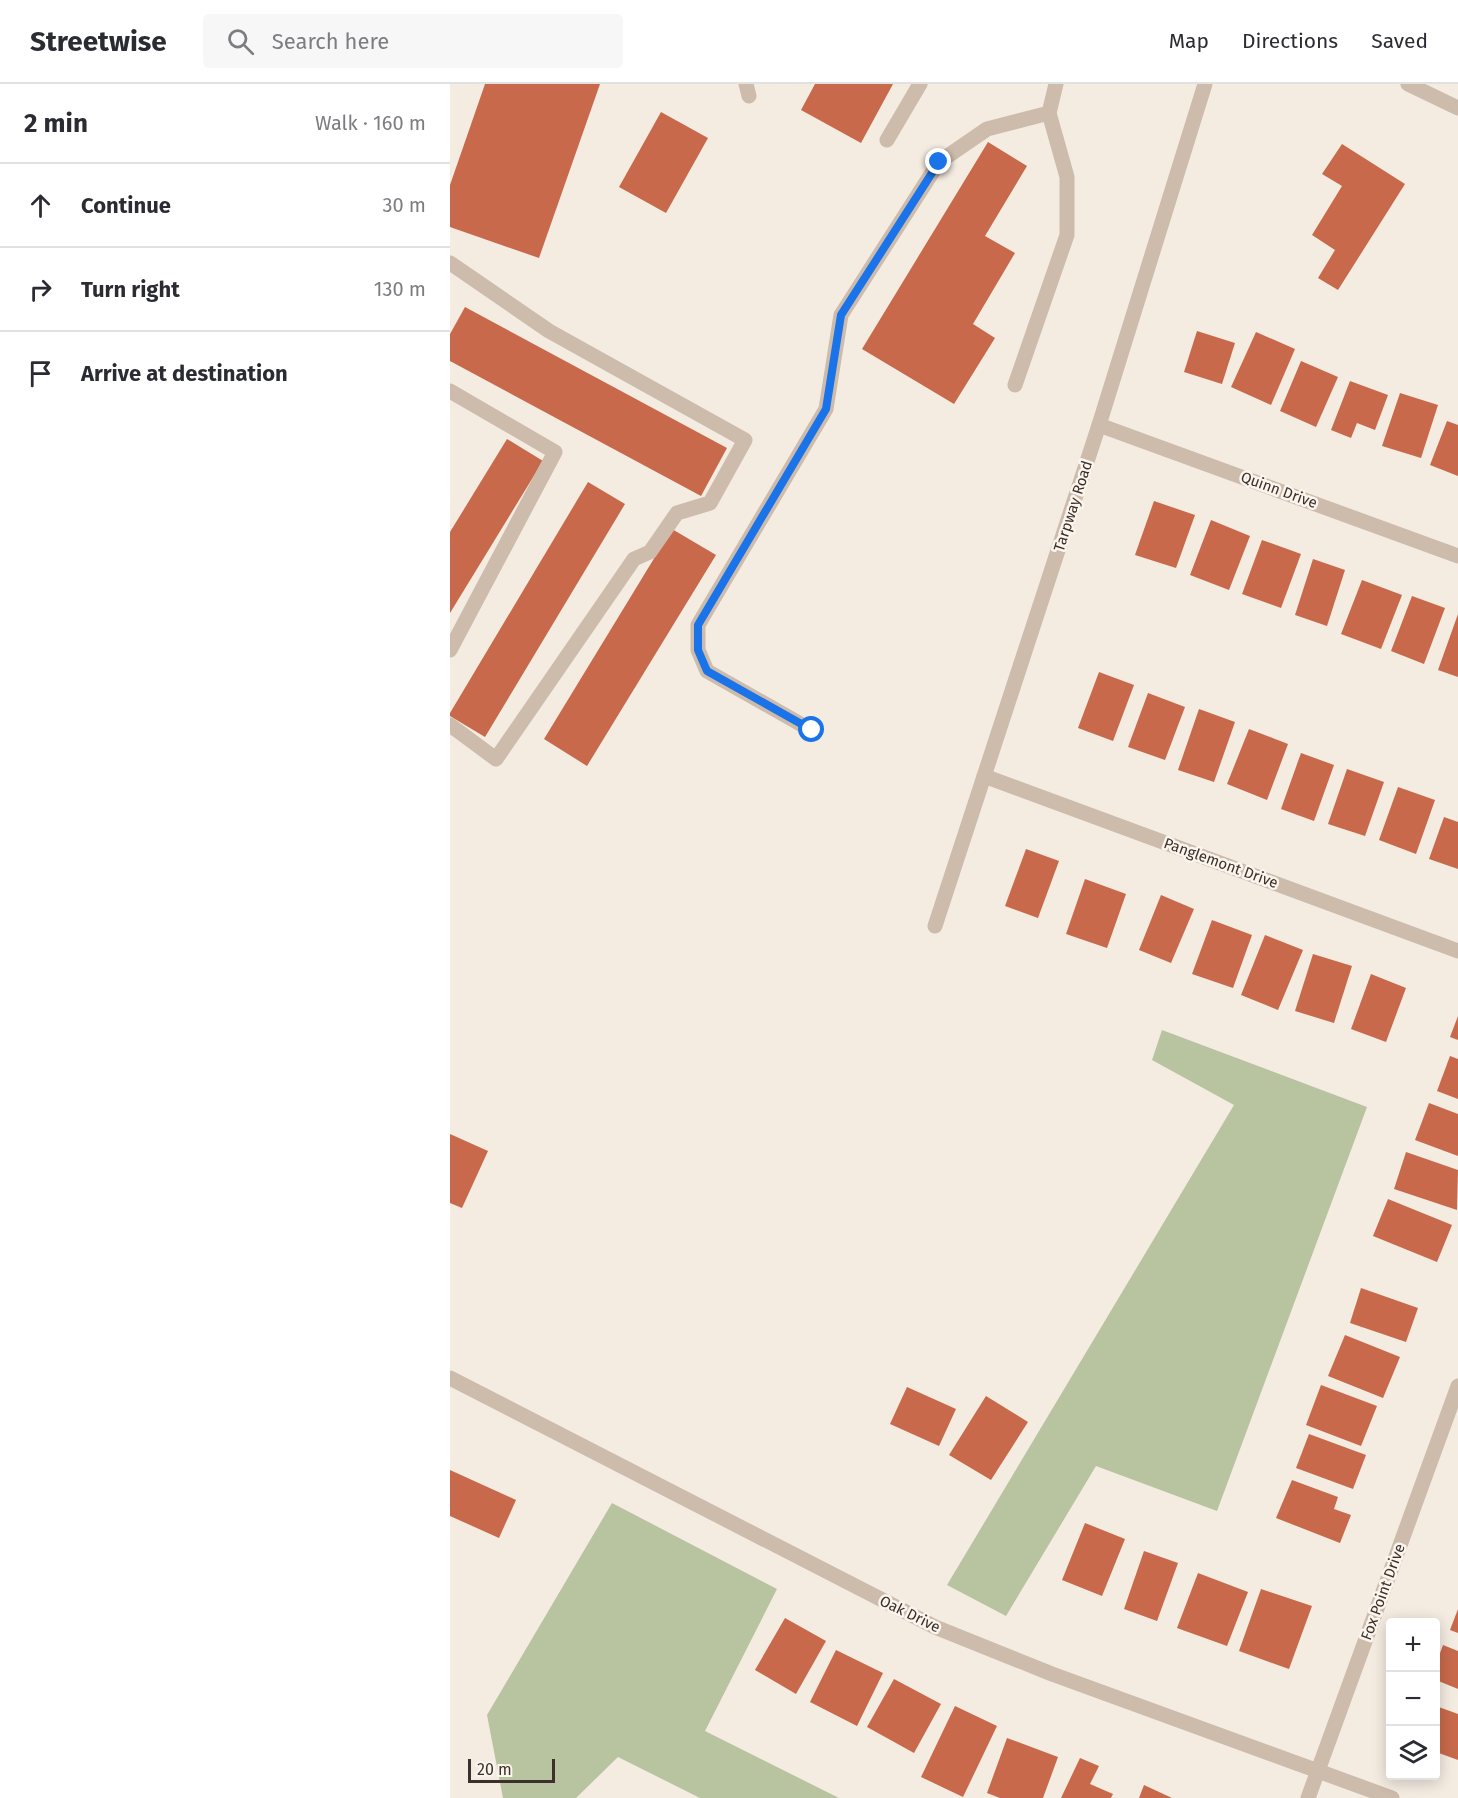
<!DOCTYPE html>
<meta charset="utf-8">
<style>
body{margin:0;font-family:"Fira Sans",sans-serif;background:#f7f7f7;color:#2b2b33}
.controls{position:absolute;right:18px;bottom:18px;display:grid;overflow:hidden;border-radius:6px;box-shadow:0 3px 15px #0003}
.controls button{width:54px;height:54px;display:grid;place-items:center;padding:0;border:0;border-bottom:2px solid #e1e1e2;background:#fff;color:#2b2b33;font:30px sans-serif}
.scale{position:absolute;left:18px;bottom:15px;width:87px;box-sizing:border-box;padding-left:6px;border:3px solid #3b302b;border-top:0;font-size:16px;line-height:21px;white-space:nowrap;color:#3b302b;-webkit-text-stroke:4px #fbf5ee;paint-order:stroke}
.stop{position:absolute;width:18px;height:18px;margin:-14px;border:4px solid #1a73e8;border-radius:50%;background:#fff}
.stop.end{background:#1a73e8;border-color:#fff;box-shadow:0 2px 6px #0008}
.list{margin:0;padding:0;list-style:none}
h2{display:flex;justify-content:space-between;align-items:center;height:78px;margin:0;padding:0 24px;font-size:26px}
h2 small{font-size:20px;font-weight:400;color:#7c7c81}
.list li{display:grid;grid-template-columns:39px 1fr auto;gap:18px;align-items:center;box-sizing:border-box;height:84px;padding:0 24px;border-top:2px solid #e1e1e2}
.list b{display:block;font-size:22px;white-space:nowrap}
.list em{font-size:20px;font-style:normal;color:#7c7c81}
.icon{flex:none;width:33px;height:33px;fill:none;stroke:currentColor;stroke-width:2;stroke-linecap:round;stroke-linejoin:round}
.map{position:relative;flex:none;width:1008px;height:1714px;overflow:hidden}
header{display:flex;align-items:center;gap:36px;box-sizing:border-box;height:84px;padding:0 30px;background:#fff;border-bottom:2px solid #e1e1e2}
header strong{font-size:28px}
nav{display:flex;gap:33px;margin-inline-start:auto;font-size:21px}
.search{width:420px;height:54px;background:#f7f7f7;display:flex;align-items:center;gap:15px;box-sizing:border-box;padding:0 21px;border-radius:6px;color:#7c7c81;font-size:22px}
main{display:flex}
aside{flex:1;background:#fff}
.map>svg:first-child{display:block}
.green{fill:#b8c4a0}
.building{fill:#c8694b}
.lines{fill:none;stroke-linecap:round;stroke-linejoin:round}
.minor{stroke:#cdbbac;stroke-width:15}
.route{stroke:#1a73e8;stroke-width:8}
.labels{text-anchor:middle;stroke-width:5;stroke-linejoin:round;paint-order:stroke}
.street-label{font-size:15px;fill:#3b302b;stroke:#fbf5ee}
</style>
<header>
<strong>Streetwise</strong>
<div class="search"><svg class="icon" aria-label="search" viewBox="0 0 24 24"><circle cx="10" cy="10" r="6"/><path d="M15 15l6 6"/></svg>Search here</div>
<nav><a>Map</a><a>Directions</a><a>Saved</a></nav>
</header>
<main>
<aside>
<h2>2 min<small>Walk · 160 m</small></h2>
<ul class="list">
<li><svg class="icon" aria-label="ahead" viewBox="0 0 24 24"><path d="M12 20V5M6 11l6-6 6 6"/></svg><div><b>Continue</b></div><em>30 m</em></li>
<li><svg class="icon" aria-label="right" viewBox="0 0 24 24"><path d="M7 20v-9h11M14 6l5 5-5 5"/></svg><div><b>Turn right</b></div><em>130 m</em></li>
<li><svg class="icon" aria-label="arrive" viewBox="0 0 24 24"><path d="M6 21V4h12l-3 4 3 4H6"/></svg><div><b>Arrive at destination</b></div></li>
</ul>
</aside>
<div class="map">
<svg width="1008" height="1714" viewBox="0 0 1008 1714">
<rect width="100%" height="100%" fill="#f4ebe1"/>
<g class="green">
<polygon points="712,946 917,1023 767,1427 646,1382 556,1532 497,1501 784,1021 702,976"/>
<polygon points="162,1419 327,1505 255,1647 389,1714 250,1714 168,1673 126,1714 53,1714 37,1631"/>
</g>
<g class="building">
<polygon points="35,0 150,0 89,174 0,143 0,101"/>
<polygon points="365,0 443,0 411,59 351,26"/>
<polygon points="211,28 258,54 216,129 169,103"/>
<polygon points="538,58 577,82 535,152 565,169 523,240 545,254 504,320 412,265"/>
<polygon points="892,60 955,100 888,206 868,194 885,166 862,151 892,102 872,90"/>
<polygon points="15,223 277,364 251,412 0,277 0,250"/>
<polygon points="747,247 785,259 772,300 734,288"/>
<polygon points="806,248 845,265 821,321 781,303"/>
<polygon points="851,277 888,293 866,343 830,327"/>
<polygon points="900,297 938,311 925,346 907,339 901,354 881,346"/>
<polygon points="950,309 988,321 971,374 932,362"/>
<polygon points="997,337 1008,341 1008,392 980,381"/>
<polygon points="57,355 93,377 0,529 0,448"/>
<polygon points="138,398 175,420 35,653 0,632 0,629"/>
<polygon points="704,417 745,431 726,484 685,471"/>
<polygon points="761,436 800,452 779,506 740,491"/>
<polygon points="222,445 266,471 137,682 94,655"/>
<polygon points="812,456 851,470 831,524 792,510"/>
<polygon points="863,475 895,486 877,542 845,531"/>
<polygon points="912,496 952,511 931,565 891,550"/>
<polygon points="962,512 995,524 974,580 941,567"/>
<polygon points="1008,530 1008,593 988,586"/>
<polygon points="649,588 684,601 663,657 628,644"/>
<polygon points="698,609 735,623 715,676 678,663"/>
<polygon points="749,625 785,638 764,698 728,686"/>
<polygon points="799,645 838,660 817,716 777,700"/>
<polygon points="851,669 884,681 864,737 831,725"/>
<polygon points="897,685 934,698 915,752 878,740"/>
<polygon points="948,703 985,716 966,770 929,756"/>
<polygon points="994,733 1008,738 1008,785 979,775"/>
<polygon points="576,765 609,777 588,834 555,822"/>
<polygon points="635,795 676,810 657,864 616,850"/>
<polygon points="711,811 744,825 721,879 689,866"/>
<polygon points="762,836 802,851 783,904 742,890"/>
<polygon points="815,851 853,866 828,926 791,911"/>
<polygon points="863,870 902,882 884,939 845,927"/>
<polygon points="921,890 956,904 936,958 901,945"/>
<polygon points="1008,932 1008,956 1000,953"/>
<polygon points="1000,972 1008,975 1008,1015 987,1007"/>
<polygon points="979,1019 1008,1030 1008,1072 965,1056"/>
<polygon points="0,1050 38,1067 12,1124 0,1119"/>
<polygon points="956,1068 1008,1086 1007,1126 944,1105"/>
<polygon points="938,1115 1002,1141 987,1178 923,1152"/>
<polygon points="911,1204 968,1224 956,1258 900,1239"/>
<polygon points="895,1251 950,1273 933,1314 878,1292"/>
<polygon points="871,1301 927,1322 911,1362 856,1341"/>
<polygon points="457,1303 506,1325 489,1362 440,1340"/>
<polygon points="536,1312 578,1338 541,1396 499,1371"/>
<polygon points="859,1350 916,1371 903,1405 846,1384"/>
<polygon points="0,1386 66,1416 49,1454 0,1432"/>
<polygon points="842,1396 888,1413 884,1425 901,1431 890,1459 826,1434"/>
<polygon points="635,1439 675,1455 652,1512 612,1496"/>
<polygon points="694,1467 728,1479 707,1537 674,1525"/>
<polygon points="748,1489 798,1508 777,1562 727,1544"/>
<polygon points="811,1505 862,1522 839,1585 789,1567"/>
<polygon points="1008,1525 1008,1549 1000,1546"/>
<polygon points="335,1534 376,1557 346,1610 305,1586"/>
<polygon points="993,1561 1008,1567 1008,1605 986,1596 986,1580"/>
<polygon points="386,1566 433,1589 407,1642 360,1618"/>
<polygon points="444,1595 491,1620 464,1669 417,1643"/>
<polygon points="505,1622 547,1642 513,1713 471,1693"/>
<polygon points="986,1622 1008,1630 1008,1676 986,1668"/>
<polygon points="557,1654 608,1673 593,1714 550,1714 537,1709"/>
<polygon points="630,1674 649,1682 640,1700 663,1710 661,1714 611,1714"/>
<polygon points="694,1701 722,1714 689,1714"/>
</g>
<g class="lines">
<g class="minor">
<polyline points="296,0 299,12"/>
<polyline points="958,0 1008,24"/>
<polyline points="437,56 470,0"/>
<polyline points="0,179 99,247 295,356 260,419 227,429 200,468 184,475 46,675 0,641"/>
<polyline points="565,301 617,151 617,93 599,29"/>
<polyline points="0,307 105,368 0,566"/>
<polyline points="649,341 1008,472"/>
<polyline points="361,646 257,587 248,566 248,541 376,325 391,231 489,78 537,45 599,29 606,0"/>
<polyline points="534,692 1008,867"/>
<polyline points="485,842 649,341 755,0"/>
<polyline points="0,1294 485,1543 602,1590 942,1714"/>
<polyline points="858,1714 1008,1302"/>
</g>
</g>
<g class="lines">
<polyline class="route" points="362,646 257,587 248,566 248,541 376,325 391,231 489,78"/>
</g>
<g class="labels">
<g class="street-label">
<text transform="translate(829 406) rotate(20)" y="5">Quinn Drive</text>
<text transform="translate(623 422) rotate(-72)" y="5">Tarpway Road</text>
<text transform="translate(771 779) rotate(20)" y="5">Panglemont Drive</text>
<text transform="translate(933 1508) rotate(-70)" y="5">Fox Point Drive</text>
<text transform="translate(460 1530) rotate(26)" y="5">Oak Drive</text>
</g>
</g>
</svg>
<div class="controls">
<button>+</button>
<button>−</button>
<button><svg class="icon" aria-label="layers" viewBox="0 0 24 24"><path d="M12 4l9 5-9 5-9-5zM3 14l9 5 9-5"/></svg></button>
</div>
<div class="scale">20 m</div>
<div class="stop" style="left:362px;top:646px"></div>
<div class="stop end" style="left:489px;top:78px"></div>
</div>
</main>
